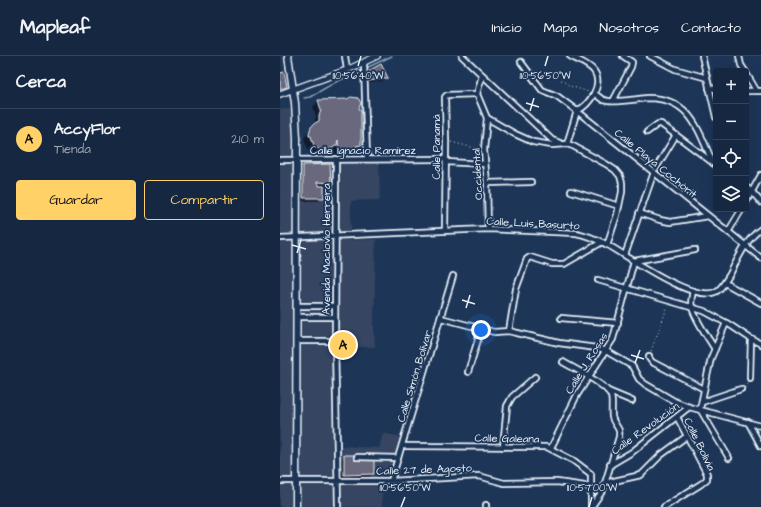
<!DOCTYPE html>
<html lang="es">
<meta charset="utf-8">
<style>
body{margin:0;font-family:"Architects Daughter",sans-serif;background:#23344c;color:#f1f3f6}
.controls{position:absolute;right:12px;top:12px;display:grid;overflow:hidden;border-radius:4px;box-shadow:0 4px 16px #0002}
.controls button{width:36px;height:36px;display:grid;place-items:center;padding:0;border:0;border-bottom:1px solid #35445a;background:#162841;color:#f1f3f6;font:20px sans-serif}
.you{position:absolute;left:201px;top:274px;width:14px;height:14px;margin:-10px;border:3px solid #fff;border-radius:50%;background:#1a73e8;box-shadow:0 0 0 6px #1a73e833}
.badge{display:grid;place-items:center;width:26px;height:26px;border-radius:50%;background:#ffd166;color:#111;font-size:13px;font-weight:700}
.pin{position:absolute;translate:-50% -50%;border:2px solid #fff;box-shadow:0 1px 4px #0006}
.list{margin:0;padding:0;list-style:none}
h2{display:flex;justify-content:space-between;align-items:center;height:52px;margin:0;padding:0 16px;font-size:17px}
h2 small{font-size:13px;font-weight:400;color:#9ea6b1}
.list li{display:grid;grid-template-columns:26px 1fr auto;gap:12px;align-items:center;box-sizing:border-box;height:60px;padding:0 16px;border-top:1px solid #35445a}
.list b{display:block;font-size:15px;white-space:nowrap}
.list p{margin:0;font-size:13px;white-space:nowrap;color:#9ea6b1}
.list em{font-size:13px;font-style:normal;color:#9ea6b1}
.actions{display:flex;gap:8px;padding:12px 16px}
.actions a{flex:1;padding:9px 0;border:1px solid #ffd166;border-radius:4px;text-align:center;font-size:14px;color:#ffd166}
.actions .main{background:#ffd166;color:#111}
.icon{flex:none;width:22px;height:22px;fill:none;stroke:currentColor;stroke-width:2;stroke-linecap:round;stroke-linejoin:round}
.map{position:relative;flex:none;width:481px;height:451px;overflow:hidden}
header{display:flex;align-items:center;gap:24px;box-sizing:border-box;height:56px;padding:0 20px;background:#162841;border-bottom:1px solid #35445a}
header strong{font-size:19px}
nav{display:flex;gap:22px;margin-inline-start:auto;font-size:14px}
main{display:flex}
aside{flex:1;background:#162841}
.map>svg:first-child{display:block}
.built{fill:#344462}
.shadow{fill:#0007}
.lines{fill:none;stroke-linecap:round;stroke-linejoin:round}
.stream{stroke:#86a1b7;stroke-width:1.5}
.building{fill:#69687c;stroke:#e8f1f8}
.minor-casing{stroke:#e8f1f8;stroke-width:8}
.major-casing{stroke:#e8f1f8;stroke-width:8}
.highway-casing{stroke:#e8f1f8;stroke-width:9}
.path{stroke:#e8f1f8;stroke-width:1;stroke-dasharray:1 3;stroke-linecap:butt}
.minor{stroke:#1d3557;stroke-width:4.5}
.major{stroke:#1d3557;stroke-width:5.5}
.highway{stroke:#1d3557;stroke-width:6}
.ticks{fill:none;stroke:#e8f1f8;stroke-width:1.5}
.labels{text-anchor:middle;stroke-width:3.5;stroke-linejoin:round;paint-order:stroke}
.street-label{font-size:11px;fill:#e8f1f8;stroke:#1d3557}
.ticks-label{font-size:10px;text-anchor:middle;fill:#e8f1f8;stroke:#1d3557;stroke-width:3.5;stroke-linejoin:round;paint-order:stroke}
</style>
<header>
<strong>Mapleaf</strong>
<nav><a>Inicio</a><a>Mapa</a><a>Nosotros</a><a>Contacto</a></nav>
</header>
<main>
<aside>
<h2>Cerca<small></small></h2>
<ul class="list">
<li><span class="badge">A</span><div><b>AccyFlor</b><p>Tienda</p></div><em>210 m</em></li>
</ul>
<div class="actions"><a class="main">Guardar</a><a>Compartir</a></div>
</aside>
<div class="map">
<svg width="481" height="451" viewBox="0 0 481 451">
<rect width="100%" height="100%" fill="#1d3557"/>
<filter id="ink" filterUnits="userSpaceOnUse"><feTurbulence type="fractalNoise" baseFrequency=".025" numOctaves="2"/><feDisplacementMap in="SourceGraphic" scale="8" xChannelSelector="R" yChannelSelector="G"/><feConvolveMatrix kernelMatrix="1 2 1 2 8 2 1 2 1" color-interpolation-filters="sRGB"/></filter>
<g filter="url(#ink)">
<g class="built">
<polygon points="0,53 12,53 13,100 0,101"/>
<polygon points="99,106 100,144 71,145 71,184 96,183 94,269 95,291 52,291 54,451 0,451 0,108"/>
<polygon points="103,377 121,381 109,419 102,419 102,451 61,451 60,390 99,392"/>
</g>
<g class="shadow">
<polygon points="0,4 2,18 6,31 3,35 0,35"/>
<polygon points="90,14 107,21 103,25 86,28 86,18"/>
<polygon points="68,44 80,89 75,94 75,97 70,103 54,103 53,91 45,98 35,99 29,96 24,83 26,78 34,69 36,60 33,51 38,45"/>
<polygon points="24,110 50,126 46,130 43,130 43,141 39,145 20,145 20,113"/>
<polygon points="64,400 73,405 93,418 89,421 61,422 61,404"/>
</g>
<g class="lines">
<polyline class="stream" points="24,42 30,41 52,28 112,0"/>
</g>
<g class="building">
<polygon points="101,8 108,22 89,25 90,14"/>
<polygon points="4,16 7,31 0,33 0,17"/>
<polygon points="71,41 78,42 81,47 79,52 80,54 81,54 81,89 76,90 76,98 59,98 58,84 57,89 51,93 40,94 34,90 31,80 29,80 29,77 31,71 35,67 39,65 39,60 41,54 38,44 67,43"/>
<polygon points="50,108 51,127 37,126 37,128 39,128 39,130 44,130 44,142 23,142 23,109"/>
<polygon points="64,399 74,399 74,404 94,404 94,418 64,419"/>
</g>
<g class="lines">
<g class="minor-casing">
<g id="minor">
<polyline points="65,0 67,14"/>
<polyline points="182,0 272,84 280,87"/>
<path d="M290,0c7,4 19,8 24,15 10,14 -5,34 -17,40"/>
<polyline points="370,0 395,13 427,22"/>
<polyline points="422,0 436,61"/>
<polyline points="459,0 461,9 465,15"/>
<polyline points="241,6 262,34 277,40 297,55 481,202"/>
<polyline points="84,7 87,102"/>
<polyline points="466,17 476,34"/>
<polyline points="202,19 197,38 207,62 235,78 253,86 272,89 287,88 293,90 326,108 335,114 340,120 342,127 342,136 337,159 327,189"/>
<polyline points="429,32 436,33"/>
<polyline points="466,35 481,35"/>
<path d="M315,38l8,6 5,1c13,1 27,-2 40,-3 43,0 50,32 65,65"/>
<polyline points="333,45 351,11 352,6 343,0"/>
<polyline points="207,62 204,94 207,127 208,173"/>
<polyline points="367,76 378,68 381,68 436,109"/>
<polyline points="287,88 297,55"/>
<polyline points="56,103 55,285 58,451"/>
<polyline points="0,104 166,103"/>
<polyline points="166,106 205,108"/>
<polyline points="376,112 396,79"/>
<polyline points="207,127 251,126"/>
<polyline points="466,131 472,136 481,146"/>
<polyline points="291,135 339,150"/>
<polyline points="466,146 481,119"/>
<polyline points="359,157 380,164 390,166 428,160"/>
<polyline points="165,174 166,85 165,41 167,39 197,38"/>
<polyline points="448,176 462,153"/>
<path d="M0,182l208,-9 88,4c11,2 22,7 32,12 20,11 88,60 109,46 6,-4 9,-11 13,-17 8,-15 16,-35 31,-45"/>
<polyline points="345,199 374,116"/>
<polyline points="318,224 424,255 450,269 471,283 481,288"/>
<polyline points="445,227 481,247"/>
<path d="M413,235c-1,5 -3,11 -1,16 3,12 16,31 23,42"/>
<polyline points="17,250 55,250"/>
<polyline points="17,261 55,261"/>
<polyline points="161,262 214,276 229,275 279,287 316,292 326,295 352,310 359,323 365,328 394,345 409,351 481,370"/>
<polyline points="281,262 338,267"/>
<polyline points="446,267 431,302 420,353 449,402"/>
<polyline points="229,275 236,233 247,203 250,201 272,208 284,208 322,186"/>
<polyline points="16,285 55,285"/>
<polyline points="369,300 369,302 372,306 424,333"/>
<path d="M283,306c10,6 45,23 48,34 2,7 0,14 1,21 2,9 9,10 7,20l-16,53 -11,16"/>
<polyline points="188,316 201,274"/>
<polyline points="470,322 471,283"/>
<polyline points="328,335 352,345"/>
<polyline points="422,346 461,333"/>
<polyline points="468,366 481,390"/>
<polyline points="122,390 267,391 294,405 311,418 311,451"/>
<polyline points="223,391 227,350 232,341 255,321"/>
<polyline points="271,392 297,339 333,283 354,205 415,194"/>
<polyline points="77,401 118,402"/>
<polyline points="330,409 352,396 409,351"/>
<polyline points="0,425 111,425 199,420 224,427 277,426 312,431"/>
<polyline points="111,425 173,220"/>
<polyline points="325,427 361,419 381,399 407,380"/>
<polyline points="206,449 206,451"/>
<polyline points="384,451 421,428 427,423 427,418 397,361"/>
</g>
</g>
<g class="major-casing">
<polyline id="major" points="0,38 67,14 97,0"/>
</g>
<g class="highway-casing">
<polyline id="highway" points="8,0 15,47 17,82 16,451"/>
</g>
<g class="path">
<polyline points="281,24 290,30 309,36"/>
<polyline points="171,86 199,93"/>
<polyline points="371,295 388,249"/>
<polyline points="465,332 469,326"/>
</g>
<use href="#minor" class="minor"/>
<use href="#major" class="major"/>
<use href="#highway" class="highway"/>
</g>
</g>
<path class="ticks" d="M78,10l3,-10M265,10l3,-10M246,47l13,4M250,55l4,-13M12,189l14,4M17,197l4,-13M182,244l13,4M186,252l4,-13M351,299l13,4M355,307l5,-13M121,451l4,-10M309,451l3,-10"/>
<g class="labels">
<g class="street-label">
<text transform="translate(156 91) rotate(-90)" y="4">Calle Panamá</text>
<text x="83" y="98">Calle Ignacio Ramírez</text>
<text transform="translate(376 107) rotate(39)" y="4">Calle Playa Cochórit</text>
<text transform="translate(197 118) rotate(-93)" y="4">Occidental</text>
<text transform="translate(253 167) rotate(3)" y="4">Calle Luis Basurto</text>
<text transform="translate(46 193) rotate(-90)" y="4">Avenida Maclovio Herrera</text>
<text transform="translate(306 307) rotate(-58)" y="4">Calle J. Rosas</text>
<text transform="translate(134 320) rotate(-73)" y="4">Calle Simón Bolívar</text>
<text transform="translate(365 372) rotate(-36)" y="4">Calle Revolución</text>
<text transform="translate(227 382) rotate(1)" y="4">Calle Galeana</text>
<text transform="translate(420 388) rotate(64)" y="4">Calle Bolivia</text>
<text transform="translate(144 413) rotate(-2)" y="4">Calle 27 de Agosto</text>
</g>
</g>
<g class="ticks-label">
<text x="78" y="23">110°56'40"W</text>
<text x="265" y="23">110°56'50"W</text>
<text x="125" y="435">110°56'50"W</text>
<text x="312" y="435">110°57'00"W</text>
</g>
</svg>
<div class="controls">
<button>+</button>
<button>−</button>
<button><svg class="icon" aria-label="locate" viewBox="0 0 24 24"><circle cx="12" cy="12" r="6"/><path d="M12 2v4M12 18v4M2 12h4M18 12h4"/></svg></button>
<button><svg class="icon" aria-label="layers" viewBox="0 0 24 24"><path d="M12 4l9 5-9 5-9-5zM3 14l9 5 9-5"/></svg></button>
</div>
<div class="you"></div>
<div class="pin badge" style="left:63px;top:289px">A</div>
</div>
</main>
